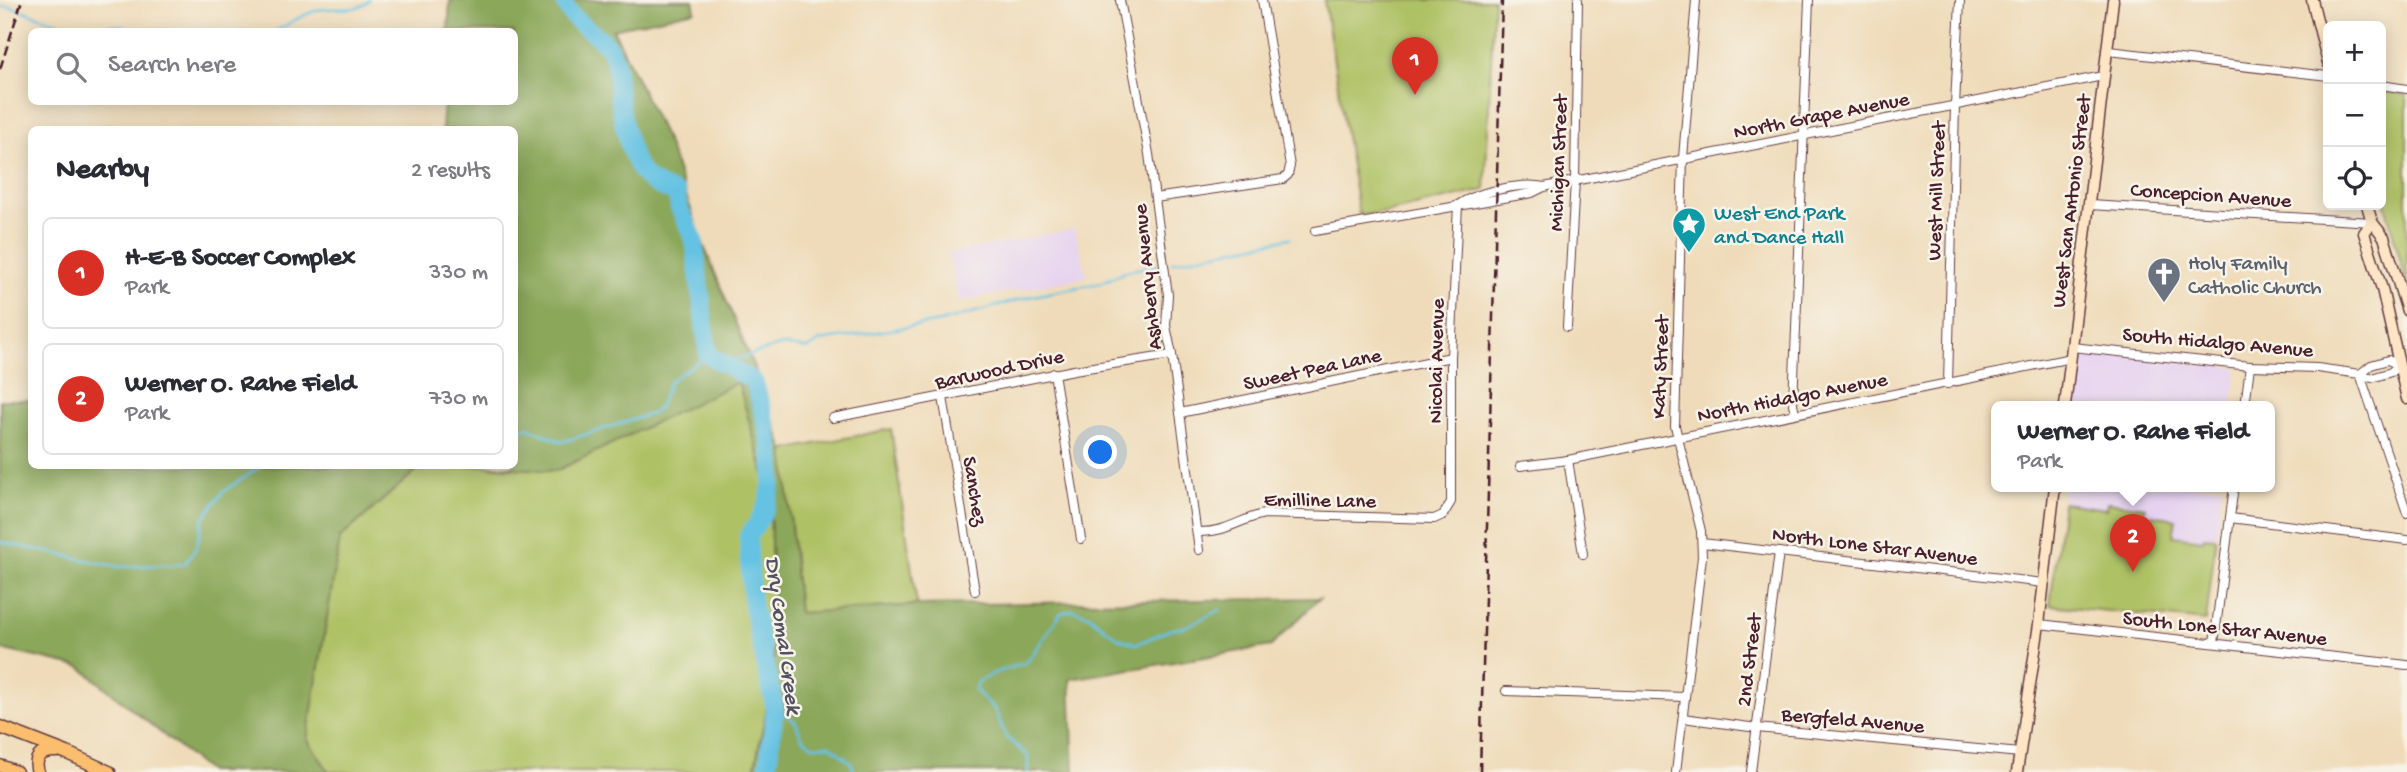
<!DOCTYPE html>
<meta charset="utf-8">
<style>
body{margin:0;font-family:"Gochi Hand",sans-serif;background:#f7f7f7;color:#2b2b33}
.controls{position:absolute;right:21px;top:21px;display:grid;overflow:hidden;border-radius:10px;box-shadow:0 4px 18px #0003}
.controls button{width:63px;height:63px;display:grid;place-items:center;padding:0;border:0;border-bottom:2px solid #e1e1e2;background:#fff;color:#2b2b33;font:35px sans-serif}
.you{position:absolute;left:1101px;top:453px;width:24px;height:24px;margin:-18px;border:5px solid #fff;border-radius:50%;background:#1a73e8;box-shadow:0 0 0 10px #1a73e833}
.badge{display:grid;place-items:center;width:46px;height:46px;border-radius:50%;background:#d93025;color:#fff;font-size:23px;font-weight:700}
.pin{position:absolute;translate:-50% -58px;filter:drop-shadow(0 2px 4px #0008)}
.pin::after{content:'';position:absolute;top:37px;width:24px;height:21px;background:inherit;clip-path:polygon(0 0,100% 0,50% 100%)}
.popup{position:absolute;left:1991px;top:401px;width:284px;height:91px;box-sizing:border-box;display:grid;place-content:center;border-radius:10px;background:#fff;filter:drop-shadow(0 2px 5px #0005);font-size:23px;white-space:nowrap;color:#7c7c81}
.popup b{font-size:26px;color:#2b2b33}
.popup::after{content:'';position:absolute;left:50%;top:100%;margin-left:-14px;border:14px solid transparent;border-top-color:#fff}
.list{margin:0;padding:0;list-style:none}
h2{display:flex;justify-content:space-between;align-items:center;height:91px;margin:0;padding:0 28px;font-size:30px}
h2 small{font-size:23px;font-weight:400;color:#7c7c81}
.list li{display:grid;grid-template-columns:46px 1fr auto;gap:21px;align-items:center;box-sizing:border-box;height:112px;margin:0 14px 14px;padding:0 14px;border:2px solid #e1e1e2;border-radius:10px}
.list b{display:block;font-size:26px;white-space:nowrap}
.list p{margin:0;font-size:23px;white-space:nowrap;color:#7c7c81}
.list em{font-size:23px;font-style:normal;color:#7c7c81}
.icon{flex:none;width:38px;height:38px;fill:none;stroke:currentColor;stroke-width:2;stroke-linecap:round;stroke-linejoin:round}
.map{position:relative;flex:none;width:2407px;height:772px;overflow:hidden}
.search{position:absolute;background:#fff;box-shadow:0 4px 18px #0003;left:28px;top:28px;width:490px;height:77px;display:flex;align-items:center;gap:18px;box-sizing:border-box;padding:0 24px;border-radius:10px;color:#7c7c81;font-size:26px}
.panel{position:absolute;background:#fff;box-shadow:0 4px 18px #0003;left:28px;top:126px;width:490px;height:343px;border-radius:10px}
.map>svg:first-child{display:block}
.built{fill:#e6d2f0}
.green{fill:#afc165;stroke:#7c7048;stroke-width:2}
.forest{fill:#8ba75a;stroke:#6a6342;stroke-width:2}
.lines{fill:none;stroke-linecap:round;stroke-linejoin:round}
.stream{stroke:#65c2e3;stroke-width:2.5}
.river{stroke:#65c2e3;stroke-width:18}
.street-casing{stroke:#633b40;stroke-width:10}
.secondary-casing{stroke:#633b40;stroke-width:13}
.primary-casing{stroke:#633b40;stroke-width:15}
.street{stroke:#fff;stroke-width:8}
.secondary{stroke:#fde5c5;stroke-width:10}
.primary{stroke:#fabe6e;stroke-width:12}
.rail{stroke:#4a1f2b;stroke-width:2.5;stroke-dasharray:10 5;stroke-linecap:butt}
.labels{text-anchor:middle;stroke-width:5;stroke-linejoin:round;paint-order:stroke}
.street-label{font-size:21px;fill:#4a1f2b;stroke:#f7f3e8}
.culture-label{font-size:21px;fill:#0d838f;stroke:#f7f3e8;text-anchor:start}
.worship-label{font-size:21px;fill:#5b616d;stroke:#f7f3e8;text-anchor:start}
.water-label{font-size:23px;font-style:italic;fill:#525062;stroke:#f7f3e8}
</style>
<div class="map">
<svg width="2407" height="772" viewBox="0 0 2407 772">
<rect width="100%" height="100%" fill="#f7f3e8"/>
<filter id="ink" filterUnits="userSpaceOnUse"><feTurbulence type="fractalNoise" baseFrequency=".0143" numOctaves="2"/><feDisplacementMap in="SourceGraphic" scale="14" xChannelSelector="R" yChannelSelector="G"/><feConvolveMatrix kernelMatrix="1 2 1 2 8 2 1 2 1" color-interpolation-filters="sRGB"/></filter>
<filter id="wash" filterUnits="userSpaceOnUse"><feTurbulence type="fractalNoise" baseFrequency=".00686" numOctaves="4" result="noise"/><feDisplacementMap in="SourceGraphic" scale="28" xChannelSelector="R" yChannelSelector="G"/><feGaussianBlur stdDeviation="1.57" result="paint"/><feColorMatrix in="noise" values="0 0 0 0 0 0 0 0 0 0 0 0 0 0 0 0 0 1.4 0 .05"/><feComposite in="paint" operator="in"/></filter>
<g filter="url(#wash)">
<rect width="100%" height="100%" fill="#efdbb9"/>
<g class="built">
<polygon points="1075,229 1087,277 959,301 948,254"/>
<polygon points="2081,350 2237,368 2232,406 2074,406"/>
<polygon points="2065,486 2222,486 2206,621 2050,605"/>
</g>
<g class="green">
<polygon points="1324,0 1494,0 1485,190 1388,212 1359,215"/>
<polygon points="2381,90 2407,95 2407,285 2381,189"/>
<polygon points="738,381 770,495 774,673 754,772 329,772 307,739 340,538 421,466 487,466 556,471"/>
<polygon points="891,429 917,605 799,613 784,450"/>
<polygon points="2107,502 2145,507 2145,514 2176,519 2173,536 2203,540 2204,537 2216,538 2206,621 2050,605 2063,503 2106,509"/>
</g>
<g class="forest">
<polygon points="450,0 693,0 695,11 613,29 667,142 705,249 756,372 784,450 799,613 917,605 1320,598 1271,646 1070,679 1074,772 754,772 774,673 770,495 738,382 556,471 487,466 514,466 514,130 442,129 444,102 514,102 514,32 448,31"/>
<polygon points="0,400 31,400 32,466 421,466 340,538 307,739 329,772 209,772 80,667 0,649"/>
</g>
<g class="lines">
<g class="stream">
<polyline points="0,7 11,7 86,32"/>
<polyline points="102,32 108,25 121,26 138,32"/>
<path d="M274,32c13,-7 27,-17 41,-21 17,-6 40,4 54,-11"/>
<polyline points="1172,262 1290,238"/>
<polyline points="721,364 783,345 808,349 820,341 940,322 1033,296 1100,283 1127,271 1157,265"/>
<polyline points="514,435 527,427 562,442 654,413 659,407 670,381 708,355"/>
<polyline points="394,466 400,469 403,466"/>
<polyline points="0,542 119,567 185,564 197,546 203,519 223,492 261,466"/>
<polyline points="775,709 795,721 802,738 813,746 830,745 851,763 854,772"/>
<polyline points="1028,772 1028,756 1006,737 995,710 975,690 977,683 992,674 1027,662 1061,613 1073,610 1088,615 1118,638 1137,644 1169,630 1185,627 1220,610"/>
</g>
<path class="river" d="M564,0c5,24 35,31 47,51 6,10 6,25 7,37 2,22 11,71 26,87 9,10 22,14 33,19l2,13 15,32 14,116 46,26c16,55 35,106 -6,155l4,67 23,106 -8,63"/>
</g>
</g>
<g filter="url(#ink)">
<g class="lines">
<g class="street-casing">
<g id="street">
<polyline points="1120,0 1149,154 1168,295 1166,326 1172,355 1199,550"/>
<polyline points="2109,51 2328,76"/>
<polyline points="2381,85 2407,89"/>
<polyline points="1155,198 1283,179 1288,175 1290,166 1262,0"/>
<path d="M1458,205c19,-13 64,-23 86,-18"/>
<polyline points="2090,205 2372,222"/>
<polyline points="1315,231 1532,193 1544,187 2103,76"/>
<polyline points="1567,327 1575,180 1578,0"/>
<polyline points="2072,347 2250,366 2317,368 2360,374 2372,378 2391,372 2399,365 2388,360 2371,365 2360,374"/>
<polyline points="1054,373 1081,539"/>
<polyline points="2360,374 2407,513"/>
<polyline points="1948,384 1955,106 1960,0"/>
<polyline points="943,397 975,591"/>
<polyline points="2245,406 2250,366"/>
<polyline points="1795,412 1793,404 1809,0"/>
<polyline points="1180,413 1451,357"/>
<polyline points="833,418 1074,370 1172,355"/>
<polyline points="1568,460 1583,554"/>
<polyline points="1520,466 1568,460 2071,358"/>
<polyline points="2230,518 2407,540"/>
<path d="M1198,532c27,1 42,-13 66,-18l170,5 9,-4 8,-13v-145l7,-152"/>
<polyline points="1702,543 2044,583"/>
<polyline points="2039,624 2407,665"/>
<polyline points="2214,643 2234,486"/>
<polyline points="1506,691 1685,697"/>
<polyline points="1683,718 1757,728 2020,753"/>
<polyline points="1676,772 1702,557 1701,531 1675,426 1683,158 1696,0"/>
<polyline points="1751,772 1779,552"/>
</g>
</g>
<g class="secondary-casing">
<g id="secondary">
<polyline points="2312,0 2328,63"/>
<polyline points="2367,205 2372,222 2384,237 2407,311"/>
<polyline points="2372,222 2364,233 2382,289 2407,399"/>
<polyline points="2065,406 2113,0"/>
<polyline points="2017,772 2039,624 2055,486"/>
</g>
</g>
<g class="primary-casing">
<g id="primary">
<polyline points="0,727 67,753 109,772"/>
<polyline points="0,766 16,772"/>
<path d="M38,772c-5,-15 4,-22 19,-21"/>
</g>
</g>
<use href="#street" class="street"/>
<use href="#secondary" class="secondary"/>
<use href="#primary" class="primary"/>
<g class="rail">
<polyline points="0,69 22,0"/>
<polyline points="1480,772 1502,0"/>
</g>
</g>
</g>
<defs>
<g id="sight-pin" transform="scale(1.75)"><path d="M0 17L-7.5 6A9.5 9.5 0 1 1 7.5 6Z" fill="#0f9aa8" stroke="#f7f3e8"/><path d="M0-6L1.8-2.2L6-1.7L2.9 1.2L3.7 5.4L0 3.3L-3.7 5.4L-2.9 1.2L-6-1.7L-1.8-2.2Z" fill="#fff"/></g>
<g id="church-pin" transform="scale(1.75)"><path d="M0 17L-7.5 6A9.5 9.5 0 1 1 7.5 6Z" fill="#6b7280" stroke="#f7f3e8"/><path d="M-1.2-6h2.4v3.5h3.3v2.4h-3.3V6h-2.4V-.1h-3.3v-2.4h3.3Z" fill="#fff"/></g>
</defs>
<g fill-rule="evenodd">
<use href="#sight-pin" x="1689" y="224"/>
<use href="#church-pin" x="2164" y="274"/>
</g>
<g class="labels">
<g class="street-label">
<text transform="translate(1821 114) rotate(-11)" y="7">North Grape Avenue</text>
<text transform="translate(1557 163) rotate(-88)" y="7">Michigan Street</text>
<text transform="translate(1935 191) rotate(-88)" y="7">West Mill Street</text>
<text transform="translate(2211 194) rotate(4)" y="7">Concepcion Avenue</text>
<text transform="translate(2070 201) rotate(-83)" y="7">West San Antonio Street</text>
<text transform="translate(1146 277) rotate(-96)" y="7">Ashberry Avenue</text>
<text transform="translate(2218 341) rotate(5)" y="7">South Hidalgo Avenue</text>
<text transform="translate(1435 361) rotate(-89)" y="7">Nicolai Avenue</text>
<text transform="translate(1659 367) rotate(-88)" y="7">Katy Street</text>
<text transform="translate(999 368) rotate(-12)" y="7">Barwood Drive</text>
<text transform="translate(1312 368) rotate(-12)" y="7">Sweet Pea Lane</text>
<text transform="translate(1792 396) rotate(-11)" y="7">North Hidalgo Avenue</text>
<text transform="translate(976 491) rotate(81)" y="7">Sanchez</text>
<text transform="translate(1320 499) rotate(1)" y="7">Emilline Lane</text>
<text transform="translate(1875 545) rotate(7)" y="7">North Lone Star Avenue</text>
<text transform="translate(2225 627) rotate(6)" y="7">South Lone Star Avenue</text>
<text transform="translate(1748 660) rotate(-83)" y="7">2nd Street</text>
<text transform="translate(1853 719) rotate(5)" y="7">Bergfeld Avenue</text>
</g>
<g class="culture-label">
<text x="1714" y="219">West End Park<tspan x="1714" dy="24">and Dance Hall</tspan></text>
</g>
<g class="worship-label">
<text x="2188" y="269">Holy Family<tspan x="2188" dy="24">Catholic Church</tspan></text>
</g>
<g class="water-label">
<text transform="translate(785 635) rotate(82)" y="8">Dry Comal Creek</text>
</g>
</g>
</svg>
<div class="controls">
<button>+</button>
<button>−</button>
<button><svg class="icon" aria-label="locate" viewBox="0 0 24 24"><circle cx="12" cy="12" r="6"/><path d="M12 2v4M12 18v4M2 12h4M18 12h4"/></svg></button>
</div>
<div class="you"></div>
<div class="pin badge" style="left:1415px;top:95px">1</div>
<div class="pin badge" style="left:2133px;top:572px">2</div>
<div class="popup"><b>Werner O. Rahe Field</b>Park</div>
<div class="search"><svg class="icon" aria-label="search" viewBox="0 0 24 24"><circle cx="10" cy="10" r="6"/><path d="M15 15l6 6"/></svg>Search here</div>
<section class="panel">
<h2>Nearby<small>2 results</small></h2>
<ul class="list">
<li><span class="badge">1</span><div><b>H-E-B Soccer Complex</b><p>Park</p></div><em>330 m</em></li>
<li><span class="badge">2</span><div><b>Werner O. Rahe Field</b><p>Park</p></div><em>730 m</em></li>
</ul>
</section>
</div>
